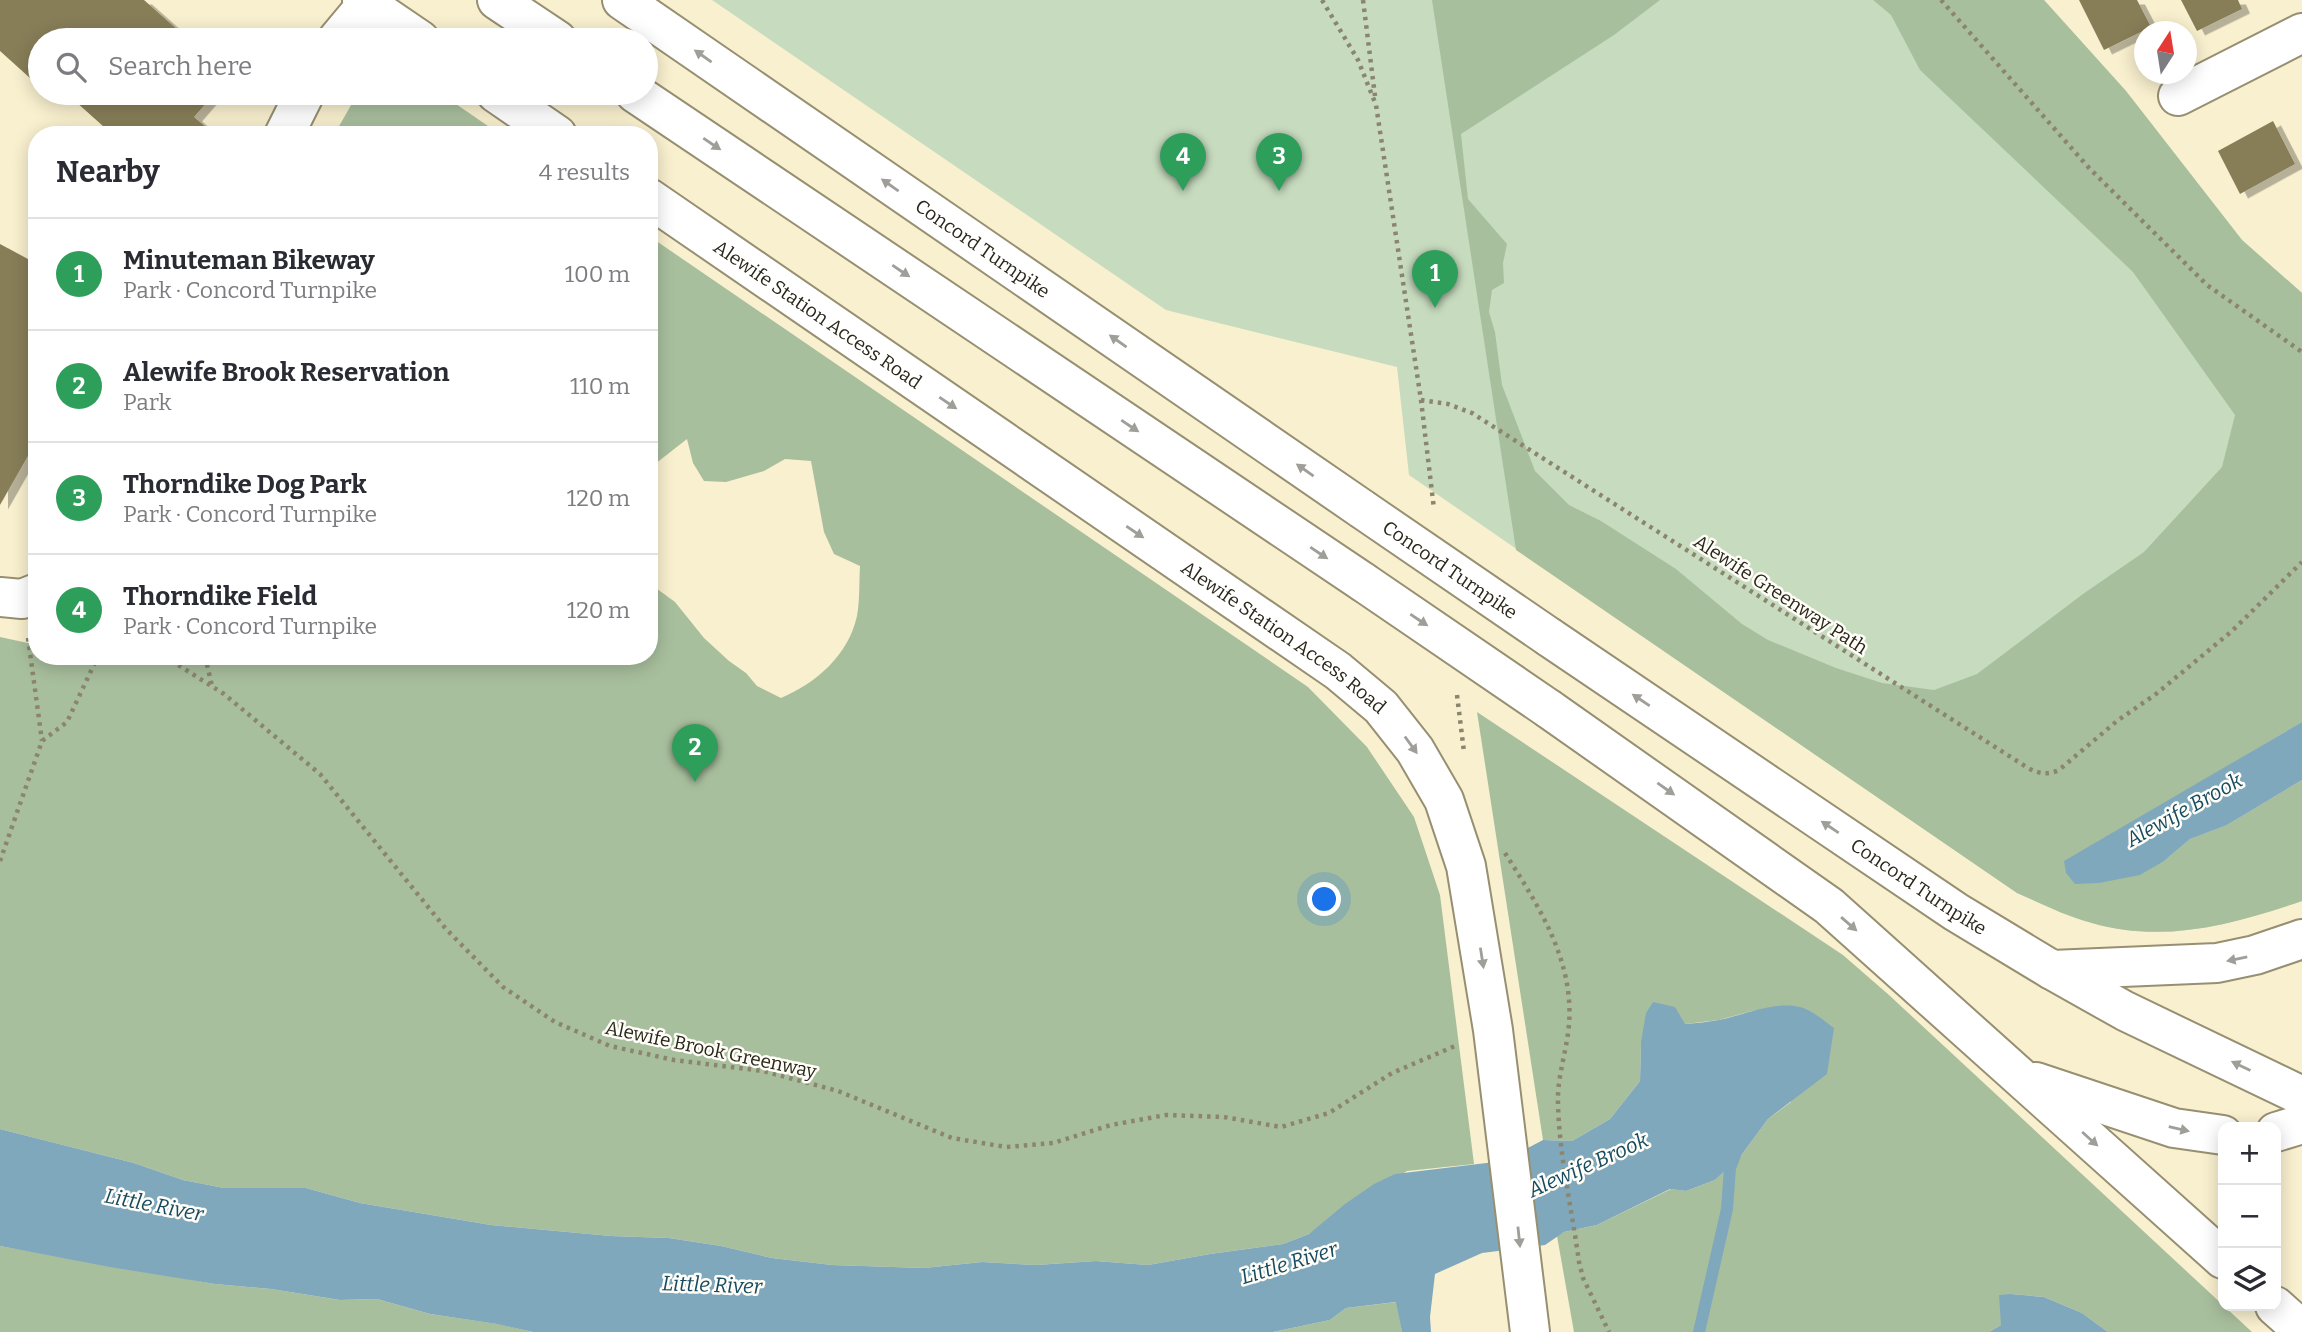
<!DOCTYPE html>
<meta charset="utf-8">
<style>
body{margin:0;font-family:Bitter,serif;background:#f7f7f7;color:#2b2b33}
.controls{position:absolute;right:21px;bottom:21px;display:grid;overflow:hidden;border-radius:14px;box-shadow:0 4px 18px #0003}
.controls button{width:63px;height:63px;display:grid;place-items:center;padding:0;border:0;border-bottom:2px solid #e1e1e2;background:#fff;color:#2b2b33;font:35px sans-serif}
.compass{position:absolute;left:2134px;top:21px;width:63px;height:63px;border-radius:50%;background:#fff;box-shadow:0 4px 18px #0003;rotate:12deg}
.you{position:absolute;left:1325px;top:900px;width:24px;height:24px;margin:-18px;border:5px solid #fff;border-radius:50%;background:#1a73e8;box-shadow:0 0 0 10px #1a73e833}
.badge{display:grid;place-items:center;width:46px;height:46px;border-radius:50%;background:#d93025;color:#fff;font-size:23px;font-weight:700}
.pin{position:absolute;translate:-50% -58px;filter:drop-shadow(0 2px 4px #0008)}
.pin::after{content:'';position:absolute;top:37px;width:24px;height:21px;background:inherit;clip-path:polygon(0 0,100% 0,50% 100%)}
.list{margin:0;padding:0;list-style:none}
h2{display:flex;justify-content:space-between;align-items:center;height:91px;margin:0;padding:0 28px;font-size:30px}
h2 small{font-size:23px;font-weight:400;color:#7c7c81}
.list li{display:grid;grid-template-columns:46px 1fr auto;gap:21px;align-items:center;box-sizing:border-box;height:112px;padding:0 28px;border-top:2px solid #e1e1e2}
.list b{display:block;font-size:26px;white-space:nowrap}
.list p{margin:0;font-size:23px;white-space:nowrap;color:#7c7c81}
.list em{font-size:23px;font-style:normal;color:#7c7c81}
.icon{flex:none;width:38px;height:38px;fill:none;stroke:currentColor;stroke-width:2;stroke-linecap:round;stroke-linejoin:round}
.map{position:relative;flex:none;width:2302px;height:1332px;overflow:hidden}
.search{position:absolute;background:#fff;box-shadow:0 4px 18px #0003;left:28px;top:28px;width:630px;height:77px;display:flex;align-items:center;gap:18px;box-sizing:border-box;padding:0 24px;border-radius:38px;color:#7c7c81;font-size:26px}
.panel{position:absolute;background:#fff;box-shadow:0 4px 18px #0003;left:28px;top:126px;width:630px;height:539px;border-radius:28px}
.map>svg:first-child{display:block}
.green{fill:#c7dbbf}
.forest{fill:#a8bf9d}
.water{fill:#80a8bd}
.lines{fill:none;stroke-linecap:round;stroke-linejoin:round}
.stream{stroke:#80a8bd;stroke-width:12}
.building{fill:#877e59;filter:url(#shadow)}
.minor-casing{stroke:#978f71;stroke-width:42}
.secondary-casing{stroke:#978f71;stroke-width:42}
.trunk-casing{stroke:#978f71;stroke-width:42}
.motorway-casing{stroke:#978f71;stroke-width:42}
.path{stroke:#8b856f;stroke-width:4.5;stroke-dasharray:3.5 5;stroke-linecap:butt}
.minor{stroke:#fff;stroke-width:38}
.secondary{stroke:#fff;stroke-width:38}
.trunk{stroke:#fff;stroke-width:38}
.motorway{stroke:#fff;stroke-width:38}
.trunk-bridge-casing{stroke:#978f71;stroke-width:42;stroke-linecap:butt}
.motorway-bridge-casing{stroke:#978f71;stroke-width:42;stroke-linecap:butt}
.trunk-bridge{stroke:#fff;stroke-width:38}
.motorway-bridge{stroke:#fff;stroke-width:38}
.oneway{fill:#9f9e98}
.labels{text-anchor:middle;stroke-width:5;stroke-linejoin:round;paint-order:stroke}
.street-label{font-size:19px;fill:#2a271a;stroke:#fffdf7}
.water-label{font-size:21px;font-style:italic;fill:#164b62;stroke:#fffdf7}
</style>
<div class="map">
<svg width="2302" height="1332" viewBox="0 0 2302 1332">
<defs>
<filter id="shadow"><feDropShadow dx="8" dy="4.5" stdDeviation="0" flood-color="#0004"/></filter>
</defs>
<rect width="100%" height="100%" fill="#f9f0cf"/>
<path class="green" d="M712,0h1332l82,91 116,149 60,53v429l-71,41 -4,62 75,-45v121c-68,23 -138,43 -210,22 -26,-7 -50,-19 -75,-30l-608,-418 -12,-108 -231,-57z"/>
<g class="forest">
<path d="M1432,0h228l-46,35 -153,99 7,65 39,45 -4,19 1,20 -12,7 -3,22 6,20 7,53 33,86 34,34 32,16 75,48 66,55 26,16 68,28 46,15 52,7 43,-16 106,-80 61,-42 78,-85 13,-52 -102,-143 -213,-202 -29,-55 -18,-15h171l82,91 116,149 60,53v429l-159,94 21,45 26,-22 37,-14 75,-45v121c-68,23 -138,43 -210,22 -26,-7 -50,-19 -75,-30l-501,-343z"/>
<polygon points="365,93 440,93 501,135 334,135 354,100"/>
<path d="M649,236l659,451 59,60 47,70 26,78 34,269 -67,7 -98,63 -26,10 -73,10 -62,11 -52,-4 -60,4 -54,-3 -58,6 -92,-3 -60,-7 -51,-12 -52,-8 -58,-2 -120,-11 -131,-22 -54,-15h-82l-41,-8 -49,-17 -134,-34v-492l37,8v11h612v-73l26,19 29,36 25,23 17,12 11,13 24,12c35,-15 67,-42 76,-82 3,-16 2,-34 3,-50l-26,-12 -10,-22 -13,-71 -26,-2 -21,12 -38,11 -22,-1 -11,-18 -6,-24 -32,25 -4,-3 -2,6z"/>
<polygon points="1477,712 1843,955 1889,995 2252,1332 2108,1332 2082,1313 2044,1297 2011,1294 2001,1325 1989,1332 1574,1332 1557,1236 1564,1232 1597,1225 1671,1189 1686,1191 1715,1180 1740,1157 1768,1119 1791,1102 1796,1006 1752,1011 1719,1020 1685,1024 1641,1042 1640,1081 1610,1119 1572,1141 1543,1140"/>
<polygon points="0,1246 215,1284 271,1289 340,1300 377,1299 430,1314 498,1324 533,1332 0,1332"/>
<polygon points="1397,1302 1402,1332 1273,1332 1330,1320 1346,1308"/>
</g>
<g class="water">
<polygon points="2302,722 2302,780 2227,825 2190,839 2164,861 2140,875 2099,883 2075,884 2066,873 2064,861"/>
<path d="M1653,1002l22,5 10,17c11,-1 23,-2 34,-4 24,-5 51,-17 76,-14 15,2 28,14 39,22l-7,46 -59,45 -28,38 -25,23 -29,11 -16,-2 -73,36 -33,7 -19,13 -63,8 -47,21 -5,43 1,15h-29l-6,-30 -50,6 -16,12 -57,12h-740l-36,-8 -67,-10 -53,-15 -37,1 -69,-11 -56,-5 -105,-17 -110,-21v-117l134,34 49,17 41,8h82l54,15 131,22 120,11 58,2 52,8 51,12 60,7 92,3 58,-6 54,3 60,-4 52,4 62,-11 73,-10 26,-10 36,-30 29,-20 21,-10 108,-13 40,-21 29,1 38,-22 30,-38 1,-39 5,-29z"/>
<polygon points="2011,1294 2044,1297 2082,1313 2108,1332 1989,1332 2001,1325 1999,1295"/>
</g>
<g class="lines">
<polyline class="stream" points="1699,1332 1727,1209 1730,1168 1735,1155"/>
</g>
<g class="building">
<polygon points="0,0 144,0 189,40 40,40 40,87 0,51"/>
<polygon points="2079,0 2137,0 2151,27 2104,50"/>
<polygon points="2181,0 2238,0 2242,9 2197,31"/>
<polygon points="66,93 215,93 194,117 207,128 201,135 113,135"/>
<polygon points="2273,121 2295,164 2240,194 2218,151"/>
<polygon points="0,244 37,264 37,440 0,505"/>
</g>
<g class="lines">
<g class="minor-casing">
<g id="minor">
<polyline points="337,40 367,4"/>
<polyline points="2178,96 2302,33"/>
<polyline points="284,135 305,93"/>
<polyline points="0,597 22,599 37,593"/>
</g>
</g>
<g class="secondary-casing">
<g id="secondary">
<polyline points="367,4 420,40"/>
<polyline points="496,93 557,135"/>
<path id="s1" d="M649,198l689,473 43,36 34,43 29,50 22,66 27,164 37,302"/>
</g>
</g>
<g class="trunk-casing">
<g id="trunk">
<polyline points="362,0 367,4"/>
<polyline points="497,0 557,40"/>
<polyline points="635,93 1363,582"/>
<polyline points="1549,709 1829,906 2223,1259"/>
<polyline points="2052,970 2125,1011 2302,1096"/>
<polyline points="2036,1082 2174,1128 2223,1135"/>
<polyline points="2276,1132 2302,1124"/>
<polyline points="2275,1306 2302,1330"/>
</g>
</g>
<g class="motorway-casing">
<g id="motorway">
<path id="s2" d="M622,0l740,509"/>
<path id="s3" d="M1549,637l407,275 96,58 165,-7 38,-8 47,-16"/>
</g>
</g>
<g class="path">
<polyline points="1322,0 1358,60 1376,105 1421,400 1434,509"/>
<polyline points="1363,0 1375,96"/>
<polyline points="1941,0 2090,169 2207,285 2302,352"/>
<path d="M1421,400l27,4 24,9 556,355c11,6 20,7 31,2l58,-49 39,-27 76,-63 70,-69"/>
<polyline points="28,638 42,741"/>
<polyline points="164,656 224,694 320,774 446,929 503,987 555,1022 610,1046 674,1060 763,1071 838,1091 952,1138 1006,1147 1053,1143 1111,1125 1166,1115 1224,1117 1281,1127 1329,1113 1392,1073 1455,1046"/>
<polyline points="205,656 212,686"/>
<polyline points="1457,695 1464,752"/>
<path d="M1505,853c33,52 69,107 64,171 -2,27 -12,52 -11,79 1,52 14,107 21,159l4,16 26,54"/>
<polyline points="0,861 42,741 67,722 98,656"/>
</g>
<use href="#minor" class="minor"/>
<use href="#secondary" class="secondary"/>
<use href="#trunk" class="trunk"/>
<use href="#motorway" class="motorway"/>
<g class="trunk-bridge-casing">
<polyline id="trunk-bridge" points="1363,582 1549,709"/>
</g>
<g class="motorway-bridge-casing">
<g id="motorway-bridge">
<path id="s4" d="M1362,509l187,128"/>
</g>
</g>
<use href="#trunk-bridge" class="trunk-bridge"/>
<use href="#motorway-bridge" class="motorway-bridge"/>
</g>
<defs><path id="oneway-solid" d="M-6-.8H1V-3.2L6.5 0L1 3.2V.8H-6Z" transform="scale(1.75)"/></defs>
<g class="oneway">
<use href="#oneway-solid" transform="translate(703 56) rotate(-145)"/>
<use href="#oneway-solid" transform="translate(712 144) rotate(34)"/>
<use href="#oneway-solid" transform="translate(890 185) rotate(-145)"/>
<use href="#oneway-solid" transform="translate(901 271) rotate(34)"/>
<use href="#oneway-solid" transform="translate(1118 341) rotate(-145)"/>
<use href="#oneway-solid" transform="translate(948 403) rotate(34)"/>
<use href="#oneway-solid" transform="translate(1130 426) rotate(34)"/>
<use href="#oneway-solid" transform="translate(1305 470) rotate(-145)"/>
<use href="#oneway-solid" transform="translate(1135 532) rotate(34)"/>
<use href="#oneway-solid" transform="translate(1319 553) rotate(34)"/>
<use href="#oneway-solid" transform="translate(1419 620) rotate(34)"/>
<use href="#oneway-solid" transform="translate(1641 700) rotate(-146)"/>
<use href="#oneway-solid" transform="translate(1411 745) rotate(54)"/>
<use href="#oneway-solid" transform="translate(1666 789) rotate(35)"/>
<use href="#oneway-solid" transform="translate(1830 827) rotate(-146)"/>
<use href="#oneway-solid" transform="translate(1849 924) rotate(41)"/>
<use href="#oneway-solid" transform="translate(1482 958) rotate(81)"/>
<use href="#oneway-solid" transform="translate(2237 959) rotate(168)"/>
<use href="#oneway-solid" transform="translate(2241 1066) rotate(-154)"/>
<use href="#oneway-solid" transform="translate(2179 1129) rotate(13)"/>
<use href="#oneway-solid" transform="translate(2090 1139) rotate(42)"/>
<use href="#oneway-solid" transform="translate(1519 1237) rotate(84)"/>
</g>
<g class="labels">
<g class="street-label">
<text dy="7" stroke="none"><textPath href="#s2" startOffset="438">Concord Turnpike</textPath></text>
<text dy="7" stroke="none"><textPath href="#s1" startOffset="205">Alewife Station Access Road</textPath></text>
<text dy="7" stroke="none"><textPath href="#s4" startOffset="107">Concord Turnpike</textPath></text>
<text transform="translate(1781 594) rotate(33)" y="7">Alewife Greenway Path</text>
<text dy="7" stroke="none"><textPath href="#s1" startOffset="772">Alewife Station Access Road</textPath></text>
<text dy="7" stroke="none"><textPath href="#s3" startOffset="446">Concord Turnpike</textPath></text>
<text transform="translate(711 1049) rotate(12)" y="7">Alewife Brook Greenway</text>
</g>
<g class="water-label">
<text transform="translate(2184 810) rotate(-29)" y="7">Alewife Brook</text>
<text transform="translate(1588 1165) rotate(-24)" y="7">Alewife Brook</text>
<text transform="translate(154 1205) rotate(11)" y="7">Little River</text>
<text transform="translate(1289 1263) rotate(-17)" y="7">Little River</text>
<text transform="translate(712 1285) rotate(2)" y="7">Little River</text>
</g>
</g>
</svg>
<div class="controls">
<button>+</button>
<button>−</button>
<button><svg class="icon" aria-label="layers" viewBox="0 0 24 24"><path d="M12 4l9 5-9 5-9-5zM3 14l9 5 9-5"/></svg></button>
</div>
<svg class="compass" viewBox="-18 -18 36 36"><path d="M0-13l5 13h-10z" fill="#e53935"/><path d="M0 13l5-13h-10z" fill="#7c7c81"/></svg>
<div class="you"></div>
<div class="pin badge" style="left:1435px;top:308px;background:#2e9e5b">1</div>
<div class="pin badge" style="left:695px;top:782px;background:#2e9e5b">2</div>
<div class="pin badge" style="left:1279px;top:191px;background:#2e9e5b">3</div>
<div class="pin badge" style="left:1183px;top:191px;background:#2e9e5b">4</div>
<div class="search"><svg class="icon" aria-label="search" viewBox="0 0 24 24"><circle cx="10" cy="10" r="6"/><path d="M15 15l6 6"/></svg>Search here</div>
<section class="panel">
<h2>Nearby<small>4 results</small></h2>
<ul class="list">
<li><span class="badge" style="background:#2e9e5b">1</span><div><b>Minuteman Bikeway</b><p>Park · Concord Turnpike</p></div><em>100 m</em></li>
<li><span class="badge" style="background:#2e9e5b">2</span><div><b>Alewife Brook Reservation</b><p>Park</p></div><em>110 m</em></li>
<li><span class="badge" style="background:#2e9e5b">3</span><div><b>Thorndike Dog Park</b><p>Park · Concord Turnpike</p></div><em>120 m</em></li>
<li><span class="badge" style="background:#2e9e5b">4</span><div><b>Thorndike Field</b><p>Park · Concord Turnpike</p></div><em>120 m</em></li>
</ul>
</section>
</div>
